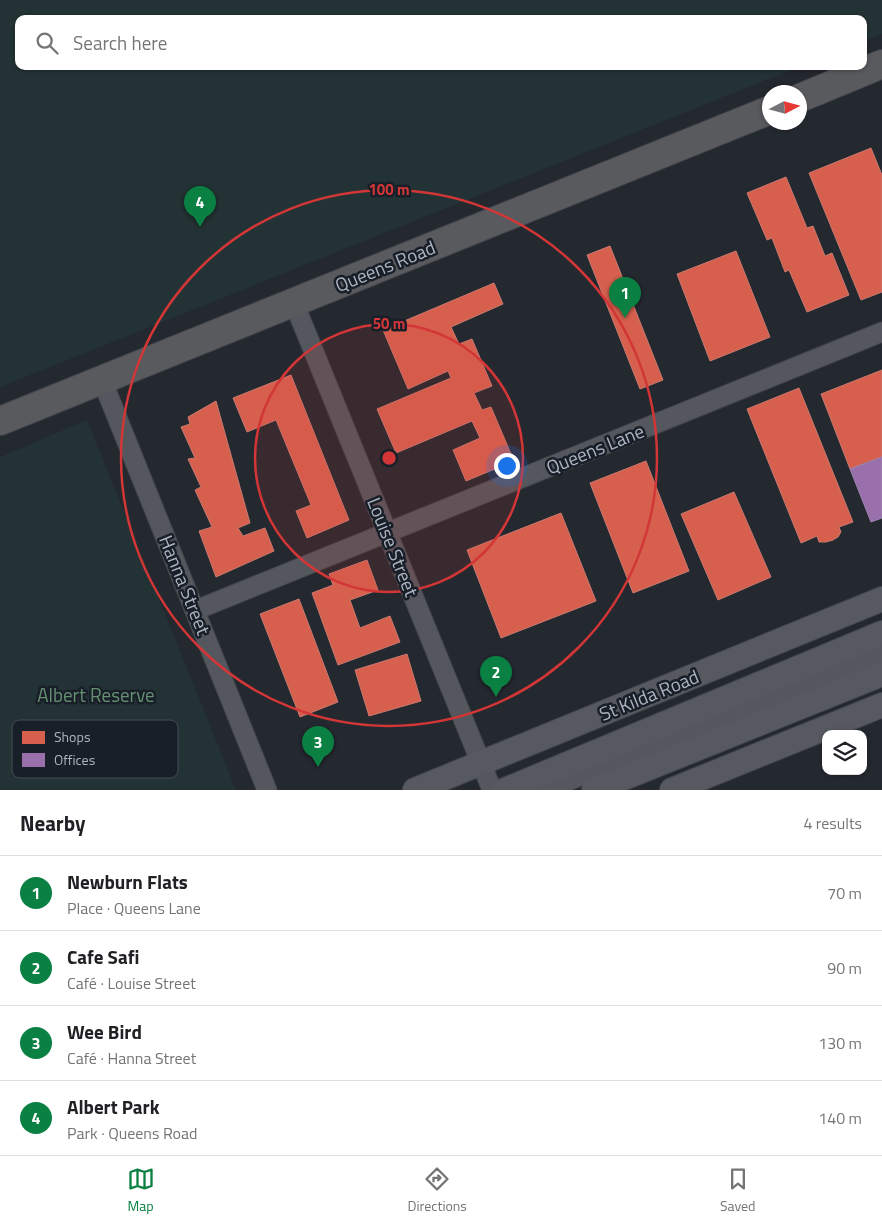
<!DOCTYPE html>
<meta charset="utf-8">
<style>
body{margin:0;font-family:"Titillium Web",sans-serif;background:#f2f2f2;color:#202124}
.controls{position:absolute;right:15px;bottom:15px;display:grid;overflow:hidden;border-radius:10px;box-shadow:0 1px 4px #0004}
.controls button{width:45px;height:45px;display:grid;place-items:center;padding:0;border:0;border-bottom:1px solid #e0e0e0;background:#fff;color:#202124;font:25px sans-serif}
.compass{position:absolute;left:762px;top:85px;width:45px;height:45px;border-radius:50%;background:#fff;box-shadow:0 1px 4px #0004;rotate:84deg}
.you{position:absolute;left:506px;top:465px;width:18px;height:18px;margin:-12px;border:4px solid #fff;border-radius:50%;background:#1a73e8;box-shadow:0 0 0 8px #1a73e833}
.badge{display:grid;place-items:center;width:32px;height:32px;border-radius:50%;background:#0b8043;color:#fff;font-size:16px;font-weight:700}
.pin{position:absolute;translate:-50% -41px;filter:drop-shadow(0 1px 2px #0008)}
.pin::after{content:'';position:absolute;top:26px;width:18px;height:15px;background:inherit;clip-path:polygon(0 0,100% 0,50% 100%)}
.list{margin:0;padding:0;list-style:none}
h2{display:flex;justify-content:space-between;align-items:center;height:65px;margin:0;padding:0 20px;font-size:21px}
h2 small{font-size:16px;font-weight:400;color:#757577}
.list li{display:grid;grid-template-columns:32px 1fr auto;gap:15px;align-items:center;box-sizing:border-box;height:75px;padding:0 20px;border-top:1px solid #e0e0e0}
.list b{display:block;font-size:19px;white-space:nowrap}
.list p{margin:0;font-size:16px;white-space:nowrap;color:#757577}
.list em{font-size:16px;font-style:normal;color:#757577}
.icon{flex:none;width:28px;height:28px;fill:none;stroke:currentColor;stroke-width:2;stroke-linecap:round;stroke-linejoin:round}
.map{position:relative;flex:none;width:882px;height:790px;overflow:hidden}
.search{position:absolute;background:#fff;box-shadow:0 1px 4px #0004;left:15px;right:15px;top:15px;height:55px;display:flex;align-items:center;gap:12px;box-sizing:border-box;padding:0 18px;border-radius:10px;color:#757577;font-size:19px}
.sheet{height:365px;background:#fff}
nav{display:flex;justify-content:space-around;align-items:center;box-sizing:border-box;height:70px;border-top:1px solid #e0e0e0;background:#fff;font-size:14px;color:#757577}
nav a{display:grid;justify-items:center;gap:2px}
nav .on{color:#0b8043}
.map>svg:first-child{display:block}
.green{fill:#233234}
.shops{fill:#d6604d;stroke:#ca7970}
.offices{fill:#9970ab;stroke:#9f84b2}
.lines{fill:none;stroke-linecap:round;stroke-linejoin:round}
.minor-casing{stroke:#404348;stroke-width:21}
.major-casing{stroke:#41454c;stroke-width:26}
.highway-casing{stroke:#41444b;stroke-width:30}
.minor{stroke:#54575d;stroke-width:19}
.major{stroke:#56595f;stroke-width:24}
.highway{stroke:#585a5e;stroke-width:28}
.tram{stroke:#575a61;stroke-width:1}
.ring{fill:none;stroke:#d23637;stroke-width:2.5}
.labels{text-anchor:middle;stroke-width:5;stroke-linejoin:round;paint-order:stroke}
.street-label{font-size:19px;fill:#adb4c1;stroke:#191f28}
.park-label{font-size:19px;fill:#669072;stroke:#191f28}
.key{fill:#191f28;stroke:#454c56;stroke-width:1}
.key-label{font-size:14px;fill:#adb4c1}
.centre{fill:#d23637;stroke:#191f28;stroke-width:2.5}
.ring-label{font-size:15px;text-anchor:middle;font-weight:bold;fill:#d23637;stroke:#191f28;stroke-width:5;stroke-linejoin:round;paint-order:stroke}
</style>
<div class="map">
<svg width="882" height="790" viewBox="0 0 882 790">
<rect width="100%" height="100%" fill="#24282f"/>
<g class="green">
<polygon points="0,0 882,0 882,34 863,41 863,19 19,19 19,66 801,66 0,387"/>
<polygon points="87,420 236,790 0,790 0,457"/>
</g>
<g class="shops">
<polygon points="871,148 882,175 882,292 861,300 809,173"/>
<polygon points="786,177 807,228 813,226 825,256 832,253 849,295 807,312 789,270 785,272 772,238 767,240 747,193"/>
<polygon points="610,246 663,380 640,389 587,255"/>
<polygon points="736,251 770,337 710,361 677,274"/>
<polygon points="494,283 503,304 451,327 459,344 472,339 492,386 474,393 482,410 491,407 514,461 466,481 453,450 480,438 472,421 396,453 377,409 451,378 448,371 408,389 383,330"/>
<polygon points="882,370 882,457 850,469 821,394"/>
<polygon points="291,375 349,520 307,538 296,511 311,505 276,420 247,432 233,398"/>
<polygon points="799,388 853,522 839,527 841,532 838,537 833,540 826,542 819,542 817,536 801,543 747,409"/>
<polygon points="216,401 250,523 238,528 243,536 265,528 274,551 216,577 199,531 212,527 195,490 201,487 188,459 195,458 181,427 190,424 188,417"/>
<polygon points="646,461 689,571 633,593 590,483"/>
<polygon points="734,492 771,577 718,600 681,514"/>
<polygon points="561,513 596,601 501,638 467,550"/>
<polygon points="367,560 378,590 350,600 360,628 390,616 400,642 338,665 312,593 333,585 329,574"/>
<polygon points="299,599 338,702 300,717 260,614"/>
<polygon points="407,654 421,701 369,716 355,670"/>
</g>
<polygon class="offices" points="882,457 882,518 871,522 850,469"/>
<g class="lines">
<g class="minor-casing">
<g id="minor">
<polyline points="294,303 492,790"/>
<polyline points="102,380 267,790"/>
<polyline points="196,610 882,332"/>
<polyline points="546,790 882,653"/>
</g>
</g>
<g class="major-casing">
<g id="major">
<polyline points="415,790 882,599"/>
<polyline points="505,790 882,633"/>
<polyline points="594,790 882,674"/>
<polyline points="672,790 882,705"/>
</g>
</g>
<g class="highway-casing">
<g id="highway">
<polyline points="800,98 882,64"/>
<polyline points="0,421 770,110"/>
</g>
</g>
<use href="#minor" class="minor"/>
<use href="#major" class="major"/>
<use href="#highway" class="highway"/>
<g class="tram">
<polyline points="535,790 882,648"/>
<polyline points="559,790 882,658"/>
</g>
</g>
<circle cx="389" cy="458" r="134" fill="#d23637" fill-opacity=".12"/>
<g class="ring">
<circle cx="389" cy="458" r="134"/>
<circle cx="389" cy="458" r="268"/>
</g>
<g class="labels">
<g class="street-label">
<text transform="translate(385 266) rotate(-22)" y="7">Queens Road</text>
<text transform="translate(595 449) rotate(-22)" y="7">Queens Lane</text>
<text transform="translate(393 547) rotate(68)" y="7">Louise Street</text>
<text transform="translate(185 585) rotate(68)" y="7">Hanna Street</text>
<text transform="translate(649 695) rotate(-22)" y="7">St Kilda Road</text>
</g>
<g class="park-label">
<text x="96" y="702">Albert Reserve</text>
</g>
</g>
<rect x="12" y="720" width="166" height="58" rx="8" class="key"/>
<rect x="22" y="731" width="23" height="13" fill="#d6604d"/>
<rect x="22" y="753" width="23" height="14" fill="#9970ab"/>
<g class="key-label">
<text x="54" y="742">Shops</text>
<text x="54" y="765">Offices</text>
</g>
<circle cx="389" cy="458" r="8" class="centre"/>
<g class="ring-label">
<text x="389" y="195">100 m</text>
<text x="389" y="329">50 m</text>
</g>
</svg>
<div class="controls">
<button><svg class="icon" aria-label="layers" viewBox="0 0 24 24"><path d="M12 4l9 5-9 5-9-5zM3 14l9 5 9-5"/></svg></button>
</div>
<svg class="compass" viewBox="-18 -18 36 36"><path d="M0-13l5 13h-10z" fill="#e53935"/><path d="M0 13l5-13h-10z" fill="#757577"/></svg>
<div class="you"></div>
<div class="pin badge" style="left:625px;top:318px">1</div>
<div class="pin badge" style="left:496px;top:697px">2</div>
<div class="pin badge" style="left:318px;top:767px">3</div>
<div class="pin badge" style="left:200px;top:227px">4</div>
<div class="search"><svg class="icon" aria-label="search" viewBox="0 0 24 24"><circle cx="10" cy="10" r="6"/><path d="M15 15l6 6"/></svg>Search here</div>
</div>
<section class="sheet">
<h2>Nearby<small>4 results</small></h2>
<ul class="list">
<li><span class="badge">1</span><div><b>Newburn Flats</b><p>Place · Queens Lane</p></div><em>70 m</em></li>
<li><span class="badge">2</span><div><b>Cafe Safi</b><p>Café · Louise Street</p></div><em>90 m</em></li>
<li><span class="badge">3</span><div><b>Wee Bird</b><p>Café · Hanna Street</p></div><em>130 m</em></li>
<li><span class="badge">4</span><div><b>Albert Park</b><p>Park · Queens Road</p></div><em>140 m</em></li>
</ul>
</section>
<nav>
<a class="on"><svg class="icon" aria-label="map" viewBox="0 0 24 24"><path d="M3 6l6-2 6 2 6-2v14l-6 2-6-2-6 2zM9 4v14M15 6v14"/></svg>Map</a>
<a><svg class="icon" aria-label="directions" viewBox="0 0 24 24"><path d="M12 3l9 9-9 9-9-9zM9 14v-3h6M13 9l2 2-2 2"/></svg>Directions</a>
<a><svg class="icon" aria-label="saved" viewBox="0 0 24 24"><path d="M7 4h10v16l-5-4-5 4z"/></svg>Saved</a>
</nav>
